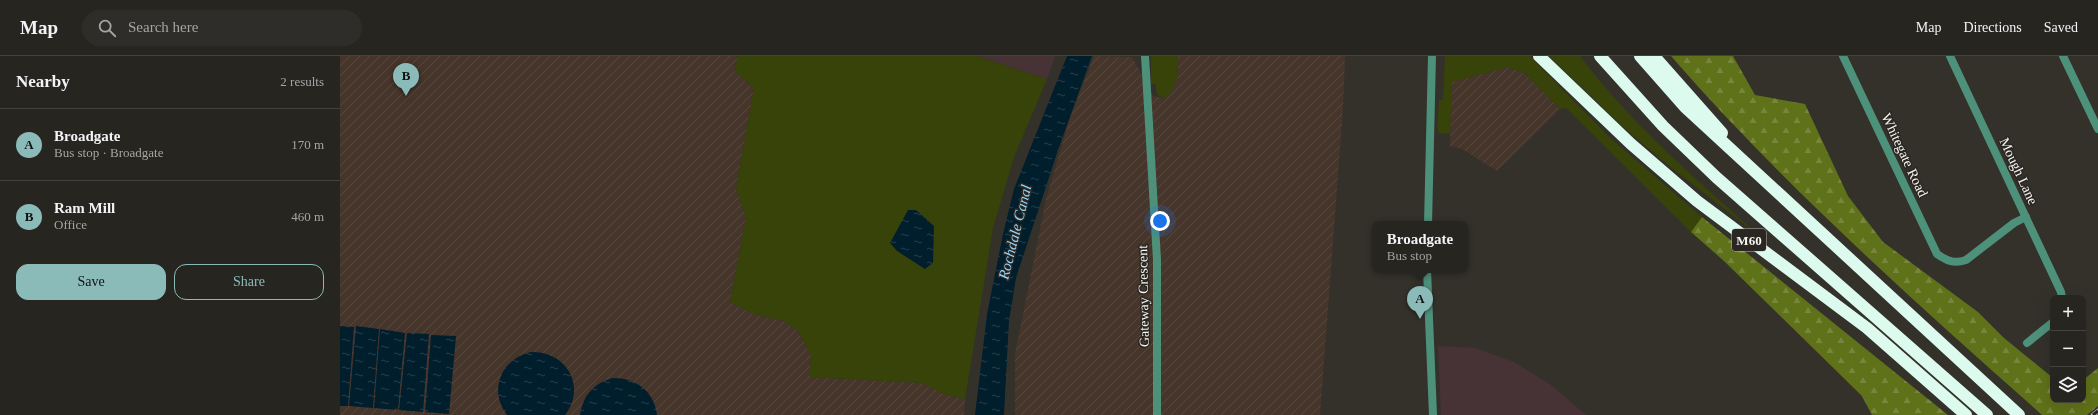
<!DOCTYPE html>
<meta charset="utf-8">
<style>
body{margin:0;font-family:Georgia,serif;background:#2f2d29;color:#f1f3f6}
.controls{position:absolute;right:12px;bottom:12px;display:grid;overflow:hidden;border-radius:8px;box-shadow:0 4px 16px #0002}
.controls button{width:36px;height:36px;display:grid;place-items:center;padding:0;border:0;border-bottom:1px solid #43423e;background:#272520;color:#f1f3f6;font:20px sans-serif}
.you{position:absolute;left:820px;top:165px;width:14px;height:14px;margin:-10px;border:3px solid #fff;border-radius:50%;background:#1a73e8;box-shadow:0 0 0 6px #1a73e833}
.badge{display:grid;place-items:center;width:26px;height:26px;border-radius:50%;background:#8bbbb9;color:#111;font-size:13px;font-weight:700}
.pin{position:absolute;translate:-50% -33px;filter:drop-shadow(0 1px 2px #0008)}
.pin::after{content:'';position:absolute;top:21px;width:14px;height:12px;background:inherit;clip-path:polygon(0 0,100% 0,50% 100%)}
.popup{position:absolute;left:1032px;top:165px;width:96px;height:52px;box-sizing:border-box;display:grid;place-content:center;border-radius:8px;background:#272520;filter:drop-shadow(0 1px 3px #0005);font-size:13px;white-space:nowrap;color:#a4a5a5}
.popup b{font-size:15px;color:#f1f3f6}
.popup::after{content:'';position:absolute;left:50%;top:100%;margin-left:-8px;border:8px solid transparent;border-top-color:#272520}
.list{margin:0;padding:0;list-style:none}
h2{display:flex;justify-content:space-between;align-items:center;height:52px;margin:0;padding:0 16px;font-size:17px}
h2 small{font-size:13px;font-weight:400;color:#a4a5a5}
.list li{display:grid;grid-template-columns:26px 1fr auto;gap:12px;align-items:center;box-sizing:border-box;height:72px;padding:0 16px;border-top:1px solid #43423e}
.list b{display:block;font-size:15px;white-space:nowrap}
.list p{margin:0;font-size:13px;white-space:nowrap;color:#a4a5a5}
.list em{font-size:13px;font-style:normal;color:#a4a5a5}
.actions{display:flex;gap:8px;padding:12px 16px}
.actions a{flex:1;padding:9px 0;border:1px solid #8bbbb9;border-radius:12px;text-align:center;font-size:14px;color:#8bbbb9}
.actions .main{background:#8bbbb9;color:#111}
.icon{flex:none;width:22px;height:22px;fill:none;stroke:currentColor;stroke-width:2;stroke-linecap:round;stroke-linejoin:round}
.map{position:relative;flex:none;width:1758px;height:359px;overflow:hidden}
header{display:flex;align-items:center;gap:24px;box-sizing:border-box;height:56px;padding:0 20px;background:#272520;border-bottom:1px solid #43423e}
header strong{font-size:19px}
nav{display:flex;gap:22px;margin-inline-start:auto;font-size:14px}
.search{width:280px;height:36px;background:#2f2d29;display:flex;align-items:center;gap:10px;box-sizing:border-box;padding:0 14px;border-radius:22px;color:#a4a5a5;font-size:15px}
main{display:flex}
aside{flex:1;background:#272520}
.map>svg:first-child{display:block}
.commercial{fill:#473336}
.industrial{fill:url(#industrial-furrows)}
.green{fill:#374309}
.forest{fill:url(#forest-firs)}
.water{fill:url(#water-ripples)}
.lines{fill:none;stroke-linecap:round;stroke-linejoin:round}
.minor{stroke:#4e917b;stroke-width:8}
.tertiary{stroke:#4e917b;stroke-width:8}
.motorway{stroke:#ddfaef;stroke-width:12}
.rail-casing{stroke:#b5b2ae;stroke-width:4.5}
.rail{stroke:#2a2722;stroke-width:3;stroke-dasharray:9;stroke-linecap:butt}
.labels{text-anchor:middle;stroke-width:3;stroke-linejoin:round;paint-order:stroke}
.shield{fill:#2a2722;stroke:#b9b6b2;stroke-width:1}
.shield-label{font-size:13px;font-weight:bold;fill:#f6f4f0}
.street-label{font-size:14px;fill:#f6f4f0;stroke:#2a2722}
.water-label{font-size:15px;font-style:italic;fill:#93d5fa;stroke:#2a2722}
</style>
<header>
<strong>Map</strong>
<div class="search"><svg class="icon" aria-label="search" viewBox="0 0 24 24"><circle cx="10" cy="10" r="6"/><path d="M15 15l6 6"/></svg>Search here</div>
<nav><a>Map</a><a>Directions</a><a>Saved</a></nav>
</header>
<main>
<aside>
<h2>Nearby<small>2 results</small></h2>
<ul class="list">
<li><span class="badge">A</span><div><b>Broadgate</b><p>Bus stop · Broadgate</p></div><em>170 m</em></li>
<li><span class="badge">B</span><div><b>Ram Mill</b><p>Office</p></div><em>460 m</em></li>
</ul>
<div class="actions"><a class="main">Save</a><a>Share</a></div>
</aside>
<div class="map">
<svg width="1758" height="359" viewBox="0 0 1758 359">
<defs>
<pattern id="industrial-furrows" width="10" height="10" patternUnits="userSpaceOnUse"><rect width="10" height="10" fill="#46352b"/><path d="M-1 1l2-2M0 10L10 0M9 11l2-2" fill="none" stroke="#584940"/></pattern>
<pattern id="forest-firs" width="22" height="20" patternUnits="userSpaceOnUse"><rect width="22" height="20" fill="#5f7119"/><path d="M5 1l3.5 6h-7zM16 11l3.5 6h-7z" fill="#77863b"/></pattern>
<pattern id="water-ripples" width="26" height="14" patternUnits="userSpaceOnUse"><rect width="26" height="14" fill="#011e2d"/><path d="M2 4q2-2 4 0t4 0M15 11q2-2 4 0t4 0" fill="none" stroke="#273f4c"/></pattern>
</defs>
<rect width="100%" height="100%" fill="#34312b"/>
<g class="commercial">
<polygon points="636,0 715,0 707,23"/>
<polygon points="1098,290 1135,292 1174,306 1211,329 1246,359 1101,359"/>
</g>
<g class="industrial">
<polygon points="0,0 398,0 394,14 414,33 396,132 406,162 390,246 414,258 444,265 458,275 471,299 470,321 582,327 604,338 625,343 624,359 0,359"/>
<polygon points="754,0 792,1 813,40 823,42 828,39 834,26 837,26 838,0 1005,0 1003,52 980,359 675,359 675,298 706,143 729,65"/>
<polygon points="1168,11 1186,18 1220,53 1157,115 1122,93 1110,90 1111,26"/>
</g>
<g class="green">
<polygon points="398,0 636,0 707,23 674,101 653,172 625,343 604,338 582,327 470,321 471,299 458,275 444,265 414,258 390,246 406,162 396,132 414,33 394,14"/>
<path d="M811,0h27l-1,26h-3c0,8 -4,13 -11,16 -7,-3 -7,-7 -7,-14h-5z"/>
<polygon points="1105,0 1190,0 1270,82 1362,161 1351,176 1226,52 1220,53 1186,18 1168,11 1112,26 1110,77 1100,78 1097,72 1099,44 1103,44"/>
<path d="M1209,0h31c51,68 119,126 182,182l-94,-73 -46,-39z"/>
</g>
<g class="forest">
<path d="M1331,0h62l22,39 50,9 43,92 35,46 95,70 26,26 49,40v22h30v-20l15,-12v38l-11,9h-45c-129,-115 -258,-229 -371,-359z"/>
<polygon points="1362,161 1608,359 1532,359 1522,340 1384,205 1351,176"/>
</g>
<g class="water">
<polygon points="727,0 752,0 718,94 676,222 669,265 664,359 635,359 647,258 663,178 674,133"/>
<polygon points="568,154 576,154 594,170 593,207 585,213 557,195 550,187"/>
<polygon points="0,270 14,271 8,350 0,350"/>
<polygon points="16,270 39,273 33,352 9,350"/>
<polygon points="40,273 65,277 58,354 34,352"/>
<polygon points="67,277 89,278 83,356 59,354"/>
<polygon points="91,279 116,280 109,358 85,356"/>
<path d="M191,296c35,-1 56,34 34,63h-58c-19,-25 -6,-56 24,-63z"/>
<path d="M273,322c23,0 41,13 44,37h-77c3,-20 14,-32 33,-37z"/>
</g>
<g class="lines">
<g class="minor">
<polyline points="805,0 817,204 817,359"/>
<path d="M1503,0l94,198c10,7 17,10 29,6l48,-37 12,-6"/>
<polyline points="1610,0 1721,236 1722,242"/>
<polyline points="1723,0 1758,73"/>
<polyline points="1687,287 1713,266"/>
</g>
<g class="tertiary">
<polyline points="1088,168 1092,0"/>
<polyline points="1087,214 1093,359"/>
</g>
<g class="motorway">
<polyline points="1199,0 1291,88 1357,145 1527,272 1626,359"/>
<polyline points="1260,0 1323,70 1376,121 1647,359"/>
<polyline points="1300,0 1345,51 1679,359"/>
<polyline points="1314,0 1382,77"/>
</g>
<g class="rail-casing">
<polyline id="rail" points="1753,359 1758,355"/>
</g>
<use href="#rail" class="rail"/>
</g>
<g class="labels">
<rect class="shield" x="1392" y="173" width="34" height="22" rx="3"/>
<g class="shield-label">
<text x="1409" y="189">M60</text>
</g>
<g class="street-label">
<text transform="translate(1565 99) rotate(65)" y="5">Whitegate Road</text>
<text transform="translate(1679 115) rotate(65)" y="5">Mough Lane</text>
<text transform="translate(803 240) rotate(-91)" y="5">Gateway Crescent</text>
</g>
<g class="water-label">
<text transform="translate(675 176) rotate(-76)" y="5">Rochdale Canal</text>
</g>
</g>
</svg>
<div class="controls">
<button>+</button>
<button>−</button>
<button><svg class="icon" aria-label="layers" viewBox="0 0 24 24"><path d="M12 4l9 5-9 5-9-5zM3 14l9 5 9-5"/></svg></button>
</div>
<div class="you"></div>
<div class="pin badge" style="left:1080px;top:263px">A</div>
<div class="popup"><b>Broadgate</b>Bus stop</div>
<div class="pin badge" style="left:66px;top:40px">B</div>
</div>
</main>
